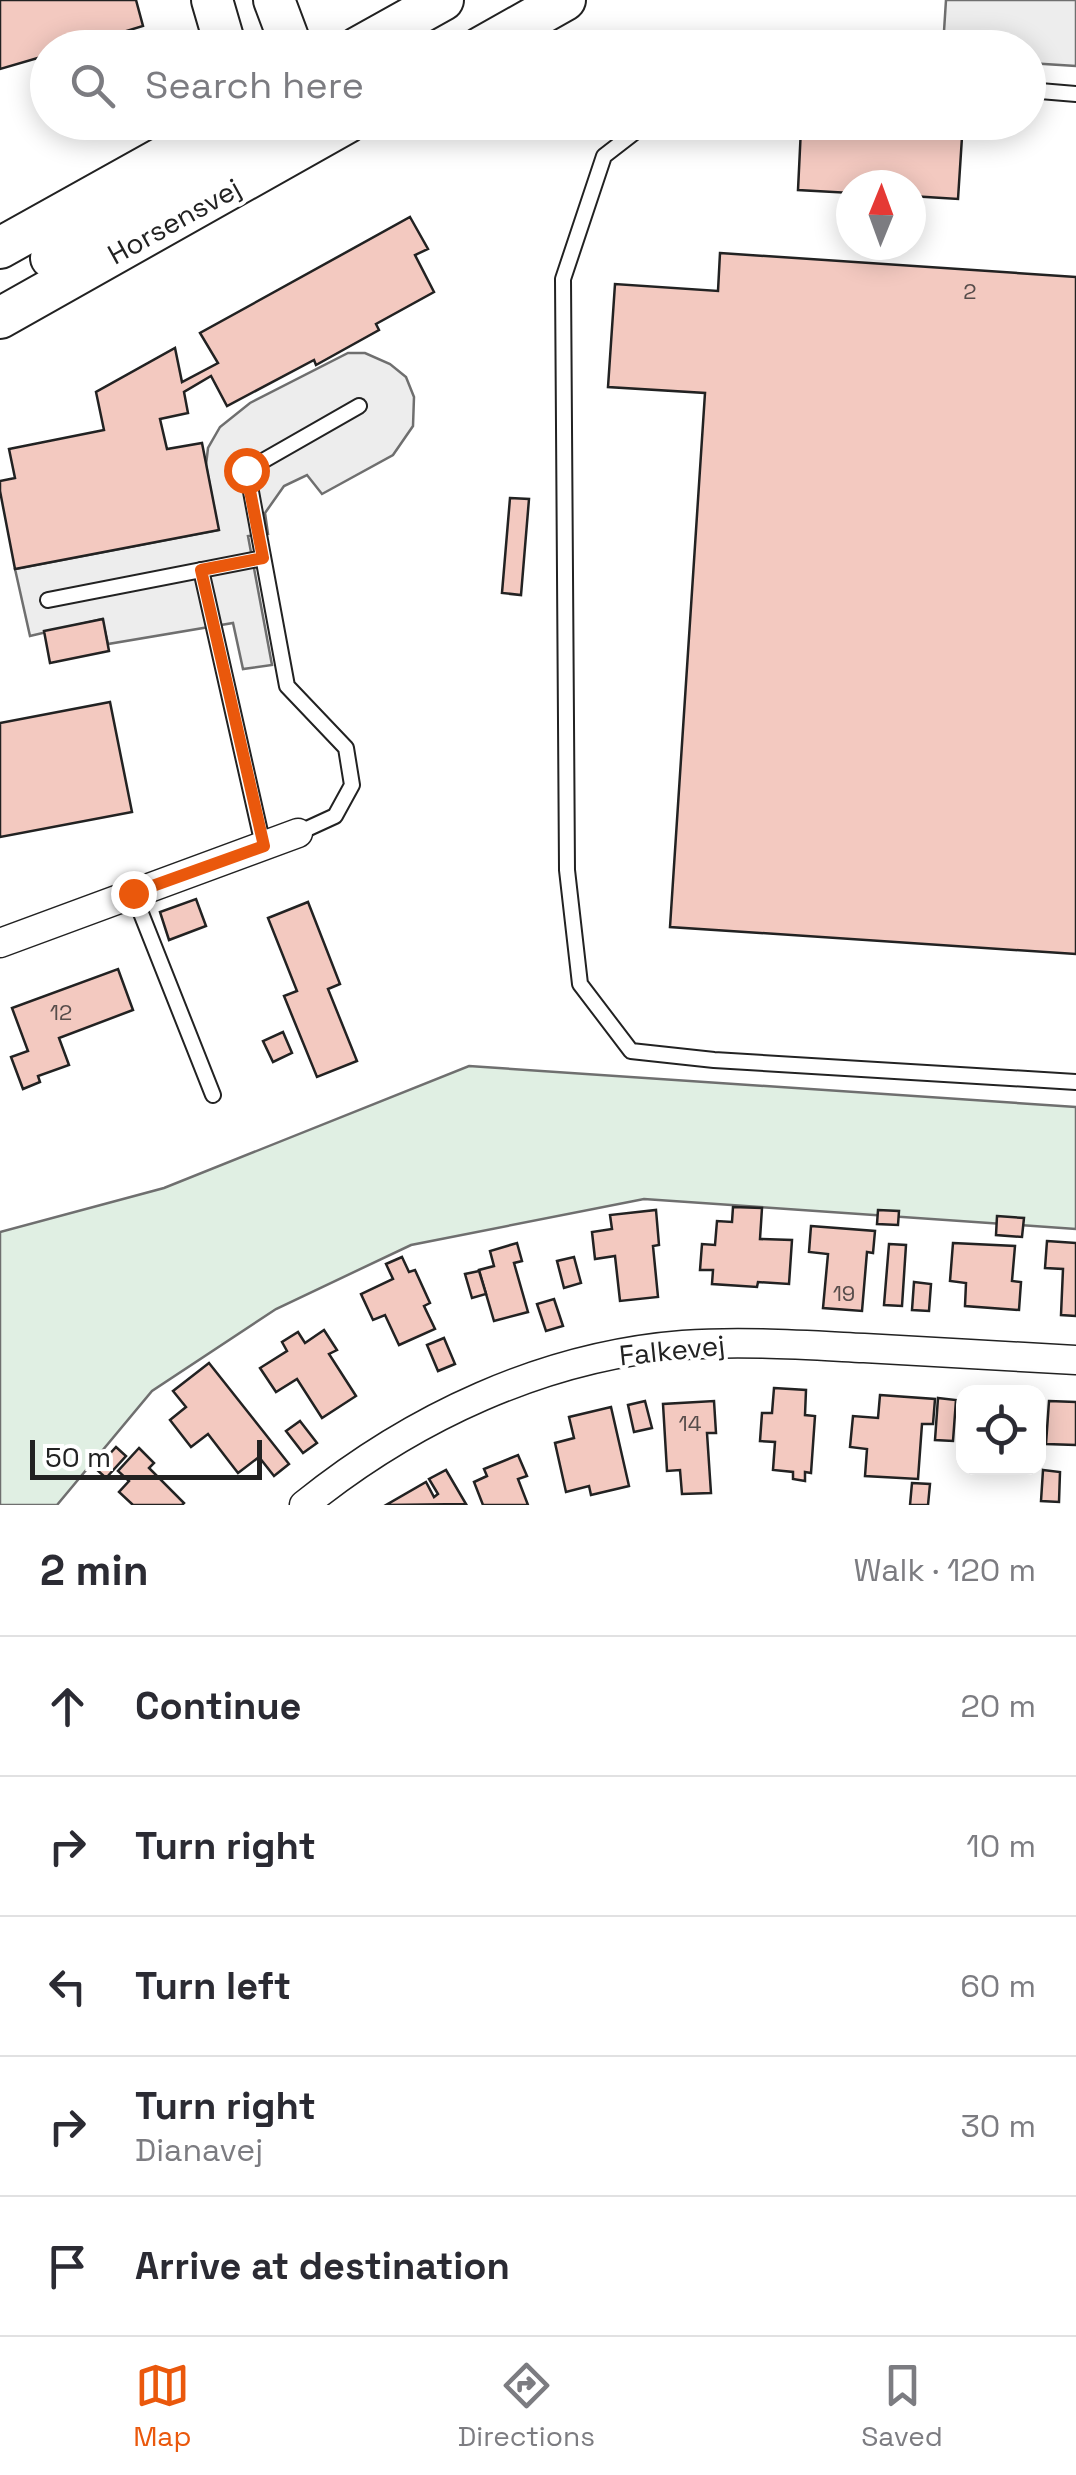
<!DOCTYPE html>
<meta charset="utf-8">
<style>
body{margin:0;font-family:"Space Grotesk",sans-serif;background:#f7f7f7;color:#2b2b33}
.controls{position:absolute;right:30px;bottom:30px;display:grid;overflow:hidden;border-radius:20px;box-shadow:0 5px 25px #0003}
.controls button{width:90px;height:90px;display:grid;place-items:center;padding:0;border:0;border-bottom:2px solid #e1e1e2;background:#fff;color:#2b2b33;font:50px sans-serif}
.compass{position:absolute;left:836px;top:170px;width:90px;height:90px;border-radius:50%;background:#fff;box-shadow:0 5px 25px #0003;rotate:1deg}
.scale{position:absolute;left:30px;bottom:25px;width:232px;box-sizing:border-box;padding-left:10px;border:5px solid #222;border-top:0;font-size:28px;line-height:35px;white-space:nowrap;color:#222;-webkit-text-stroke:8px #fff;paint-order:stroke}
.stop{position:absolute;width:30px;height:30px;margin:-22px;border:8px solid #ea580c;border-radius:50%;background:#fff}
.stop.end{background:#ea580c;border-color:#fff;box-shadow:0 2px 10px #0008}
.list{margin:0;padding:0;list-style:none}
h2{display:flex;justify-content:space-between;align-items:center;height:130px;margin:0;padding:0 40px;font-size:42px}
h2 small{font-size:32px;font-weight:400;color:#7c7c81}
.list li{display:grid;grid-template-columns:65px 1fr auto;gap:30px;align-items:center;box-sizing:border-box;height:140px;padding:0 40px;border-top:2px solid #e1e1e2}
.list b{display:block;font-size:38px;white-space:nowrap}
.list p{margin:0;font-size:32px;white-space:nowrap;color:#7c7c81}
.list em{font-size:32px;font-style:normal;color:#7c7c81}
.icon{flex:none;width:55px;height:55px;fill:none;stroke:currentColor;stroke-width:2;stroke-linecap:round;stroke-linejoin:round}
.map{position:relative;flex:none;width:1076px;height:1505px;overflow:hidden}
.search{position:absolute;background:#fff;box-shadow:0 5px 25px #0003;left:30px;right:30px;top:30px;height:110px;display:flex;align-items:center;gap:25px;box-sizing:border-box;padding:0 35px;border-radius:55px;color:#7c7c81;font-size:38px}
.sheet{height:830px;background:#fff}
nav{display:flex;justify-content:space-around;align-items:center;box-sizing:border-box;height:140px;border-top:2px solid #e1e1e2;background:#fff;font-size:28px;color:#7c7c81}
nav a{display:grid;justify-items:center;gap:5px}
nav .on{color:#ea580c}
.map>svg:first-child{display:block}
.green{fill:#e0efe3;stroke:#6f6f6f;stroke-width:2.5}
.parking{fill:#ededed;stroke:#6f6f6f;stroke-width:2.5}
.building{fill:#f3c9c0;stroke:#222;stroke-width:2.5}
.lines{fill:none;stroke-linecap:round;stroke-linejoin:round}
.lane-casing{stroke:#222;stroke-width:18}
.street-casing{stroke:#222;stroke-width:31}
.secondary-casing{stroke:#222;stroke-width:44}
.lane{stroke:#fff;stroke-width:14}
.street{stroke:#fff;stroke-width:28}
.secondary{stroke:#fff;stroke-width:40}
.route{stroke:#ea580c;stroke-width:12}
.labels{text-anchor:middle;stroke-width:8;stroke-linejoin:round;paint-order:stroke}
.number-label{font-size:22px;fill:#564c4a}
.street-label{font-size:28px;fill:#222;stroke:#fff}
</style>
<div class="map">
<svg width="1076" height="1505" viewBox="0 0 1076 1505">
<rect width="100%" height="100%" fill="#fff"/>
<polygon class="green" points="469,1066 1076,1107 1076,1229 644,1199 411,1245 276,1309 152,1391 57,1505 0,1505 0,1232 164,1188"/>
<g class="parking">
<polygon points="946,0 1076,0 1076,66 1029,63 1028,48 943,47"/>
<polygon points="348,353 365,353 390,364 406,377 414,397 413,426 393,455 322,494 307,475 284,486 265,513 268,534 248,536 272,665 243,669 233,623 108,644 102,619 30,636 15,569 218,530 206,465 208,448 220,427 250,403"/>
</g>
<g class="building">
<polygon points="0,0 136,0 143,26 71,48 48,48 48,55 0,69"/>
<polygon points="801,128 962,137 958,199 911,196 911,185 851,185 851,193 798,190"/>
<polygon points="410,217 428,249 415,255 434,292 376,324 379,330 316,365 314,360 227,406 211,376 184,392 188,413 160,419 167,449 202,443 219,530 15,569 0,491 0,481 15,478 9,449 104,430 96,392 175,348 182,382 218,363 200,333"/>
<polygon points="720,253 1076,277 1076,954 670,927 705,393 608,387 615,284 718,291"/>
<polygon points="510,498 529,499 521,595 502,593"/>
<polygon points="103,619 109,651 50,663 44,631"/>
<polygon points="110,702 132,812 0,837 0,723"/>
<polygon points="196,899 206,926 169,940 160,912"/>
<polygon points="308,902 340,984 328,989 357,1061 317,1077 284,996 297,991 268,918"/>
<polygon points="118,969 133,1010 59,1038 69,1065 38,1076 40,1082 23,1089 11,1057 28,1051 12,1008"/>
<polygon points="283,1032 292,1053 273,1062 263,1041"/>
<polygon points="733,1207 762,1208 760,1239 792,1240 789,1284 758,1282 757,1287 712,1284 713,1270 700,1270 702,1244 715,1245 717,1221 732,1222"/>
<polygon points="656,1210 659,1245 653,1246 658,1297 620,1301 615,1256 595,1259 592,1232 612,1229 610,1215"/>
<polygon points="878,1210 899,1211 898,1225 877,1224"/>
<polygon points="997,1216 1024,1218 1022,1237 996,1235"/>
<polygon points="811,1226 875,1231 873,1253 867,1252 862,1311 823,1308 828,1254 809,1252"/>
<polygon points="1047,1241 1076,1243 1076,1316 1061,1315 1063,1269 1045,1268"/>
<polygon points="517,1243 522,1261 514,1263 528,1312 494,1321 479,1270 494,1266 490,1251"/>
<polygon points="953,1243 1015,1246 1012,1281 1021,1282 1019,1310 965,1306 966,1283 950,1281"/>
<polygon points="889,1244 906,1245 902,1306 884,1305"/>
<polygon points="402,1257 409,1272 415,1270 430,1303 424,1306 435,1329 399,1345 385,1315 373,1320 361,1294 393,1279 386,1264"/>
<polygon points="574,1257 581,1283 564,1288 557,1261"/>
<polygon points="479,1271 486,1294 472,1298 465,1274"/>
<polygon points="914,1282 931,1284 929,1311 912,1310"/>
<polygon points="554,1299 563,1326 546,1331 537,1304"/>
<polygon points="324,1330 337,1350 329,1354 356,1396 322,1418 297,1379 276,1392 260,1368 287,1351 282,1342 298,1332 305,1343"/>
<polygon points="444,1338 455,1364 438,1371 427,1345"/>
<polygon points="209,1363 289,1464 274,1476 259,1457 238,1473 208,1434 191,1447 170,1420 186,1407 173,1391"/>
<polygon points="774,1388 806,1390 805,1415 815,1416 811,1473 805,1472 805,1481 793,1479 793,1472 773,1470 775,1442 760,1441 762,1413 772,1413"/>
<polygon points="880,1395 935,1399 933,1424 922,1424 918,1479 865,1476 867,1449 850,1447 853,1416 878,1418"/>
<polygon points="938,1398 956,1400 953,1441 935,1440"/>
<polygon points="645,1401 652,1428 634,1432 628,1405"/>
<polygon points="714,1401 716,1433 707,1433 711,1493 682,1494 680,1470 667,1471 663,1404"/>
<polygon points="1049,1401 1076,1402 1076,1445 1046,1444"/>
<polygon points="611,1407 629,1486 591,1495 589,1486 566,1492 555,1443 574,1438 569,1417"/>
<polygon points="300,1421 317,1443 303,1453 286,1431"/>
<polygon points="116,1447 126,1456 106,1478 96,1469"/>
<polygon points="139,1448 154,1463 149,1468 184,1503 182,1505 133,1505 119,1492 129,1481 118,1471"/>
<polygon points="518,1455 527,1476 518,1479 528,1505 483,1505 474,1482 487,1476 484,1469"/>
<polygon points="446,1470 466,1504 386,1505 426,1482 434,1497 438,1494 429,1479"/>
<polygon points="1043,1470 1060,1472 1059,1502 1041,1501"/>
<polygon points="912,1483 930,1484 928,1505 910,1505"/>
</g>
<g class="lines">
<g class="lane-casing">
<g id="lane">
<polyline points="1028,90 1076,94"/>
<polyline points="648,122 604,156 563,279 567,870 580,984 631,1051 714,1060 1076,1082"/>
<polyline points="201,570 263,845"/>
<polyline points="48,600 263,558"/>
<polyline points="298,833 335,816 352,785 346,748 287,686 247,470 359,406"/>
<polyline points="133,893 213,1095"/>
</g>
</g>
<g class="street-casing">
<g id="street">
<polyline points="0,943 298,833"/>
<path d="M304,1505c108,-87 239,-149 379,-160 60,-4 120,0 181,3 71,4 141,8 212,12"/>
</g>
</g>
<g class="secondary-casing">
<g id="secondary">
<polyline points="212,0 226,48"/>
<polyline points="274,0 292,48"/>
<polyline points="357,48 443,0"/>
<polyline points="480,48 565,0"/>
<polyline points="0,248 226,122"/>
<polyline points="51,258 267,139 277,122"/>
<polyline points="0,318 348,122"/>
</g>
</g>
<use href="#lane" class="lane"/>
<use href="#street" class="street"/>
<use href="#secondary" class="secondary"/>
</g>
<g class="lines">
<polyline class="route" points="133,893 264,846 201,570 263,558 246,470"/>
</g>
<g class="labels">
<g class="number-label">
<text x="970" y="299">2</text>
<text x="61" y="1020">12</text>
<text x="844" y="1301">19</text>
<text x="690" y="1431">14</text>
</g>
<g class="street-label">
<text transform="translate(174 221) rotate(-29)" y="10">Horsensvej</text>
<text transform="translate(672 1350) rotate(-6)" y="10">Falkevej</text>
</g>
</g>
</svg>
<div class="controls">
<button><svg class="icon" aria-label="locate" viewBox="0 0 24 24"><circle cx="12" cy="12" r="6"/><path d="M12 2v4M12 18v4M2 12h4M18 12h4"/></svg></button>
</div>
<svg class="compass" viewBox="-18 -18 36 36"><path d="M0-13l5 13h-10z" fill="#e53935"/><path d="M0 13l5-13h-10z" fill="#7c7c81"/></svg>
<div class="scale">50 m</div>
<div class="stop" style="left:246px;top:470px"></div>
<div class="stop end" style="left:133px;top:893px"></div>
<div class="search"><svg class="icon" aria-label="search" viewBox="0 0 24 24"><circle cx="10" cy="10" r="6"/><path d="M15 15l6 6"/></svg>Search here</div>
</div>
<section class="sheet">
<h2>2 min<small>Walk · 120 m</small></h2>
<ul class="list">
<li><svg class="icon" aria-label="ahead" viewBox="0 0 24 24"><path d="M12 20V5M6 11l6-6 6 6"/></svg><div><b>Continue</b></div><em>20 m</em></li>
<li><svg class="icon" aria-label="right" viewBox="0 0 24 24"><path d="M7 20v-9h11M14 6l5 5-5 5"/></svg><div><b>Turn right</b></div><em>10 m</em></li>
<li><svg class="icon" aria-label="left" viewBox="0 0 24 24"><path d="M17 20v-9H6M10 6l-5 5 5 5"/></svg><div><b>Turn left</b></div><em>60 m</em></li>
<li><svg class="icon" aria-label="right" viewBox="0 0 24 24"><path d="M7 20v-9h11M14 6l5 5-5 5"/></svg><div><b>Turn right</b><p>Dianavej</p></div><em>30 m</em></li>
<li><svg class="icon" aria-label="arrive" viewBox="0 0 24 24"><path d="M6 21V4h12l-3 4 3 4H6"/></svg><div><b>Arrive at destination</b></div></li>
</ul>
</section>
<nav>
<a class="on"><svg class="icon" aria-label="map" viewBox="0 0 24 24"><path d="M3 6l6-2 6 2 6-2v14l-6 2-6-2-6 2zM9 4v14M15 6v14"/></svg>Map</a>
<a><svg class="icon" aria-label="directions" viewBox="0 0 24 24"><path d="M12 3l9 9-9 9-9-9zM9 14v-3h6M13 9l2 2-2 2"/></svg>Directions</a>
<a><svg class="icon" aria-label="saved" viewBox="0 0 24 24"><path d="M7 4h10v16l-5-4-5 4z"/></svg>Saved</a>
</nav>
